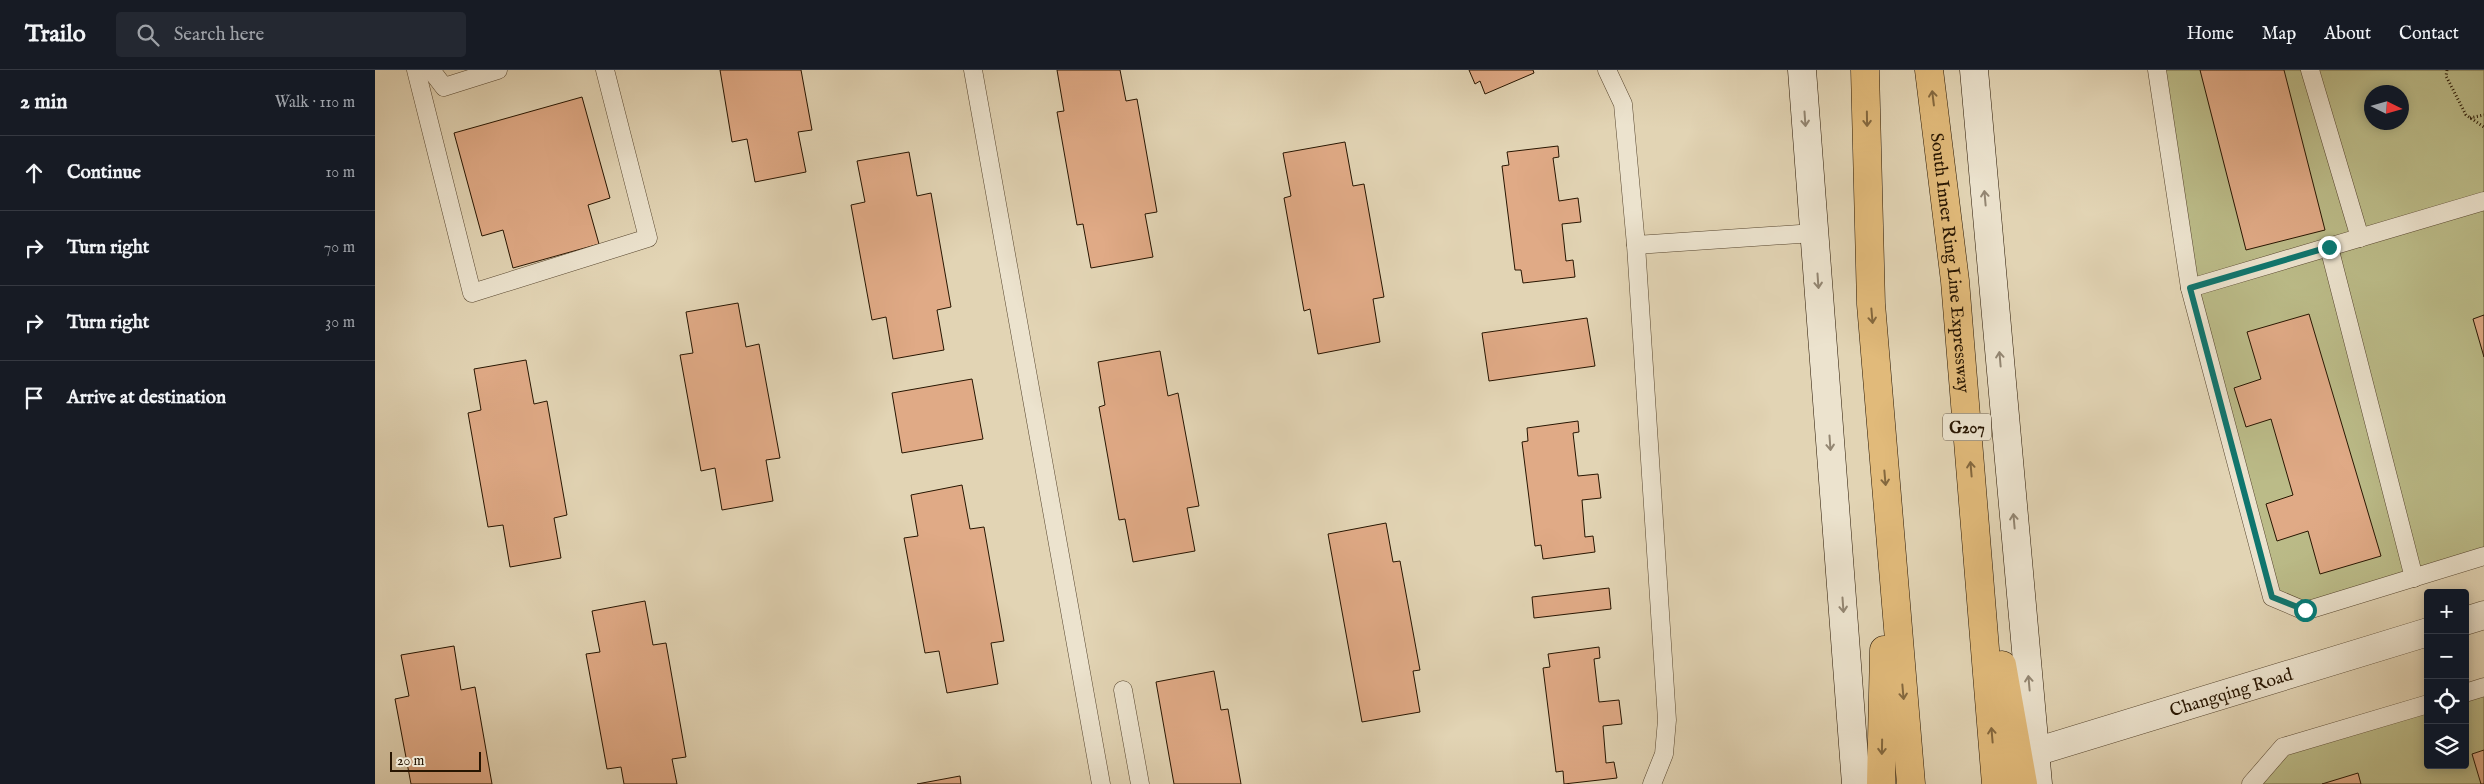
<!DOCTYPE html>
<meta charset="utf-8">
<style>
body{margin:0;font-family:"IM FELL English",serif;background:#242831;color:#f1f3f6}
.controls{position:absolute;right:15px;bottom:15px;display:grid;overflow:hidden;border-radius:5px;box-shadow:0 2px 12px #0003}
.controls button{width:45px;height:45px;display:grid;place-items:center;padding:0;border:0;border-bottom:1px solid #363941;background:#171b24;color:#f1f3f6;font:25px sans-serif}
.compass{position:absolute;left:1989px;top:15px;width:45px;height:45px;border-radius:50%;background:#171b24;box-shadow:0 2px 12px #0003;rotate:95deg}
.scale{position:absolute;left:15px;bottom:12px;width:91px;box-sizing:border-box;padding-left:5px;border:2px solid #271501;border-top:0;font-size:14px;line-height:18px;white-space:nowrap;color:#271501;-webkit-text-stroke:4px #ece3ce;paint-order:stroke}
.stop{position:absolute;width:15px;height:15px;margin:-11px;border:4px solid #0f766e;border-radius:50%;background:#fff}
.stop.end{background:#0f766e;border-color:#fff;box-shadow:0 1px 5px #0008}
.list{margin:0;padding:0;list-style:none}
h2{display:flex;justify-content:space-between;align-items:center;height:65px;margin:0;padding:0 20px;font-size:21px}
h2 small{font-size:16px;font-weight:400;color:#9ea1a6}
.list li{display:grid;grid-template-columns:32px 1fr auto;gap:15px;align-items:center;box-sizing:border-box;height:75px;padding:0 20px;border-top:1px solid #363941}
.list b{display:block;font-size:19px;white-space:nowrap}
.list em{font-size:16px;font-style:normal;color:#9ea1a6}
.icon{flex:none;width:28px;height:28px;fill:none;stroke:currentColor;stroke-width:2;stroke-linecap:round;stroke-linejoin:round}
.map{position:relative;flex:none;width:2109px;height:714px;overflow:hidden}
header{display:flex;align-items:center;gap:30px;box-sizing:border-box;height:70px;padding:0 25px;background:#171b24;border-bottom:1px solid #363941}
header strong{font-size:24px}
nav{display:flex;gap:28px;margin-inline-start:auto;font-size:18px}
.search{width:350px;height:45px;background:#242831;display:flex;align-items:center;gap:12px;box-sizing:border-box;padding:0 18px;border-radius:5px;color:#9ea1a6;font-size:19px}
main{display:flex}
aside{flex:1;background:#171b24}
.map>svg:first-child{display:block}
.green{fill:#bb8;stroke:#716844;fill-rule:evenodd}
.building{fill:#e0aa86;stroke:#271501}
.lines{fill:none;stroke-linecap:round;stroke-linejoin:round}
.lane-casing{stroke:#56452e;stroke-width:19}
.street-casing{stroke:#56452e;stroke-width:29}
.secondary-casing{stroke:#271501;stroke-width:29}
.highway-casing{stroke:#271501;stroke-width:29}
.path{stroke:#271501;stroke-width:3;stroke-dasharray:1 2.5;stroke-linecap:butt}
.lane{stroke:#ece3ce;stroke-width:18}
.street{stroke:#ece3ce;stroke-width:28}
.secondary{stroke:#ece3ce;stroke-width:28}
.highway{stroke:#e1ba7a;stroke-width:28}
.oneway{stroke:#84683e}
.oneway2{stroke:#938672}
.route{stroke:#0f766e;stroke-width:6}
.labels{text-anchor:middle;stroke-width:4.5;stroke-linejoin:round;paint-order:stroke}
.shield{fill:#ece3ce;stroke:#62533e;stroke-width:1}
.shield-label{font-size:16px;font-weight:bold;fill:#271501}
.street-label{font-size:18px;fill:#271501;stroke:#ece3ce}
</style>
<header>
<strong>Trailo</strong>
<div class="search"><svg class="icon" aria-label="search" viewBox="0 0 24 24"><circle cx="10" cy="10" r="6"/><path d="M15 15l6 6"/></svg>Search here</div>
<nav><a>Home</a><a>Map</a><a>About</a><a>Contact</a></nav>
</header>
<main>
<aside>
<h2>2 min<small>Walk · 110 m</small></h2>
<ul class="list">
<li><svg class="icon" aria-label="ahead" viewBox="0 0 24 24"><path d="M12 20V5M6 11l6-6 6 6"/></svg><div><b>Continue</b></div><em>10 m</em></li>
<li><svg class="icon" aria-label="right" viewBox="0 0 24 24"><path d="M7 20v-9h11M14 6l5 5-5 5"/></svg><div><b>Turn right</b></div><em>70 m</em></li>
<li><svg class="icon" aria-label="right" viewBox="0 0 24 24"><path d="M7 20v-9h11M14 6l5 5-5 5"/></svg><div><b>Turn right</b></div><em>30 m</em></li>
<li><svg class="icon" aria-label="arrive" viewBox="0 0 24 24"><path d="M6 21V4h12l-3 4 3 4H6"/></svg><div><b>Arrive at destination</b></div></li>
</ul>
</aside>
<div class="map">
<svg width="2109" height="714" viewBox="0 0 2109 714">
<rect width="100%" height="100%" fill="#e2d4b4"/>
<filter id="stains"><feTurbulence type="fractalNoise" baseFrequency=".004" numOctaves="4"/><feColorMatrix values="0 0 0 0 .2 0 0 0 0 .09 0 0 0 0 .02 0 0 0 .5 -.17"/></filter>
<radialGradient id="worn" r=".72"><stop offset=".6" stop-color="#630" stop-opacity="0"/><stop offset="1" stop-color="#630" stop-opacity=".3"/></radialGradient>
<g class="green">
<path d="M1782,0h327v486l-179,55 -33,-14 -82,-309zM1996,22h30v30h-30z"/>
<polygon points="2109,617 2109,714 1876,714 1908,677 2053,634 2053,695 2090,695 2090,623"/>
</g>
<g class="building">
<polygon points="345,0 426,0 437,60 423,62 431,102 380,112 372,69 357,72"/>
<polygon points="682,0 745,0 751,31 762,29 782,142 770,144 778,187 716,198 708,154 702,155 682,42 689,41"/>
<polygon points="1094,0 1158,0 1159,3 1110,24 1105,11 1100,14"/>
<polygon points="1825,0 1909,0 1950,160 1871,180"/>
<polygon points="207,27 235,128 213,135 224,174 138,198 128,160 107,166 79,63"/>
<polygon points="970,72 978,116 989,114 1009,227 998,229 1005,272 943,284 935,239 929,241 909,128 916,126 908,83"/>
<polygon points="1183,76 1184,87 1178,88 1184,131 1203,128 1206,152 1187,154 1191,191 1198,190 1200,207 1148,213 1146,200 1140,200 1127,96 1134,95 1132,82"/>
<polygon points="534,82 542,126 556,123 576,237 562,240 569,280 518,289 511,247 497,250 476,135 490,132 482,91"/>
<polygon points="363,233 371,277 384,274 405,388 391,390 398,431 347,440 340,398 326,401 305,285 318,283 311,242"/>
<polygon points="1934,244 2006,486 1945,504 1933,461 1902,471 1891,434 1918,425 1896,349 1871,357 1859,318 1886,309 1872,262"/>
<polygon points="2109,245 2109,287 2098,249"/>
<polygon points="1212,248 1220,296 1114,311 1107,263"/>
<polygon points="785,281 793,326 803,323 824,436 812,438 820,481 758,492 750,449 744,450 724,337 730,335 723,292"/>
<polygon points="151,290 159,334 172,331 192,445 179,448 186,488 135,497 128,455 113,457 93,343 106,340 99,299"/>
<polygon points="597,309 608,369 527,383 517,323"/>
<polygon points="1203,351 1204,362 1198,363 1203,406 1223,404 1226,428 1207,430 1210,467 1218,466 1220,482 1168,489 1166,475 1160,476 1147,372 1153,371 1152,358"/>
<polygon points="587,415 595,459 609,457 629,571 616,573 623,614 572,623 564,581 550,583 529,468 543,466 536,425"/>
<polygon points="1011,453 1018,492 1025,491 1045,600 1038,601 1045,642 987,652 953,464"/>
<polygon points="1234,518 1236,539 1159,548 1157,527"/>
<polygon points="270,531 278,575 291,573 311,687 297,689 302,714 249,714 246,697 232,699 211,584 225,582 217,541"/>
<polygon points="79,576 86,620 100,617 117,714 36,714 20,629 34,626 26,585"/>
<polygon points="1224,577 1225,588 1219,589 1224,632 1244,630 1247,654 1228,656 1231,693 1239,692 1242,708 1189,714 1188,701 1181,702 1168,598 1175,597 1173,584"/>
<polygon points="839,601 846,640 853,639 866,714 799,714 781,612"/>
<polygon points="2109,680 2109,714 2106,714 2097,684"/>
<polygon points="1983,703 1986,714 1947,714"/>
<polygon points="585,706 586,714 542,714"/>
</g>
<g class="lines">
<g class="lane-casing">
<g id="lane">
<polyline points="41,0 97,223 273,168 230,0"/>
<polyline points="56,0 69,17 123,0"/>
<polyline points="598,0 726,714"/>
<polyline points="1232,0 1248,34 1261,175 1439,163"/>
<polyline points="1782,0 1815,218 1897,527 1930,541 2109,486"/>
<polyline points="1935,0 1985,168"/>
<polyline points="1261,175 1292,650 1289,684 1277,714"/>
<polyline points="1954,177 2039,508"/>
<polyline points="1815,218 2109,131"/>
<polyline points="748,620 765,714"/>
<polyline points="2090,623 2109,617"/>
<polyline points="1876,714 1908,677 2053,634"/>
</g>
</g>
<g class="street-casing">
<g id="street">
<polyline points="2090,551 2109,545"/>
<path id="s1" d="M1660,682l393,-120"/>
</g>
</g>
<g class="secondary-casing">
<g id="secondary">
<polyline points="1427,0 1481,714"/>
<polyline points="1599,0 1663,714"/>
</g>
</g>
<g class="highway-casing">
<g id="highway">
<polyline points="1490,0 1496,234 1536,714"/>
<path id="s2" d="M1554,0l26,211 41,503"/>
<polyline points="1627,595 1648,714"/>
<polyline points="1506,714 1509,580"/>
</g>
</g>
<g class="path">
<polyline points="2072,0 2071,6 2091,45 2109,57"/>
<polyline points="2095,48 2109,45"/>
</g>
<use href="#lane" class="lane"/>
<use href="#street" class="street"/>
<use href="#secondary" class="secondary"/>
<use href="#highway" class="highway"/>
</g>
<defs><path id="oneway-shaft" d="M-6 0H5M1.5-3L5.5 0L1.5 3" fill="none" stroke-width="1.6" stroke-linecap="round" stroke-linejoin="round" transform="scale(1.25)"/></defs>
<g class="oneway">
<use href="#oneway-shaft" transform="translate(1558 28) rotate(-97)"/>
<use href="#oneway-shaft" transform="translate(1492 49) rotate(89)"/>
<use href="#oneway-shaft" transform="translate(1497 246) rotate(85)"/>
<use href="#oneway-shaft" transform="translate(1596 399) rotate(-95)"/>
<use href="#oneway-shaft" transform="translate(1510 408) rotate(85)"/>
<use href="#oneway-shaft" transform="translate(1528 622) rotate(85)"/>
<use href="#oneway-shaft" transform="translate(1617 665) rotate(-95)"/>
<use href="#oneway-shaft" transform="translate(1507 677) rotate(91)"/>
</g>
<g class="oneway2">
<use href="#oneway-shaft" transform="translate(1430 49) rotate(86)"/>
<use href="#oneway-shaft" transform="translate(1610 128) rotate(-95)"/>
<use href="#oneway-shaft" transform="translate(1443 211) rotate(86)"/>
<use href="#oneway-shaft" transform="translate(1625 289) rotate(-95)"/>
<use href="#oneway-shaft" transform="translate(1455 373) rotate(86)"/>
<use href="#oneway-shaft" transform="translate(1639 451) rotate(-95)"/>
<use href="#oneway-shaft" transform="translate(1468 535) rotate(86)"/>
<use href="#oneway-shaft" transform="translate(1654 613) rotate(-95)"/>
</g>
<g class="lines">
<polyline class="route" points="1930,540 1897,527 1815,218 1954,177"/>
</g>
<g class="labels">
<rect class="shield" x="1568" y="343.5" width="48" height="27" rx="4"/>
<g class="shield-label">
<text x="1592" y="363">G207</text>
</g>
<g class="street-label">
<text dy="6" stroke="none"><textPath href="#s2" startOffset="194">South Inner Ring Line Expressway</textPath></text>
<text dy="6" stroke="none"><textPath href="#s1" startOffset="205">Changqing Road</textPath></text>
</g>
</g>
<rect width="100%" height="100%" filter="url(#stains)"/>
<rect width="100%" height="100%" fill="url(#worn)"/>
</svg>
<div class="controls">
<button>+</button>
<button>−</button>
<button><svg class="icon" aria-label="locate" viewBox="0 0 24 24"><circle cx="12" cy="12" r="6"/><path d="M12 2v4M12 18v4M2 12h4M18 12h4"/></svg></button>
<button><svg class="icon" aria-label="layers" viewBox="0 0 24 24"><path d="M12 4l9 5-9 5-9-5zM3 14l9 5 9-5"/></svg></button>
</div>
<svg class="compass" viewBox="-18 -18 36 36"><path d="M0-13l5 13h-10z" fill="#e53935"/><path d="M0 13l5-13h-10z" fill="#9ea1a6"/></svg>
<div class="scale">20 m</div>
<div class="stop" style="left:1930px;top:540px"></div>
<div class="stop end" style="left:1954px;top:177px"></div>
</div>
</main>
